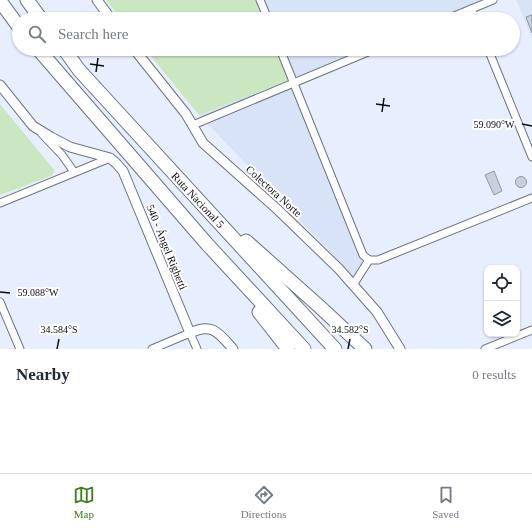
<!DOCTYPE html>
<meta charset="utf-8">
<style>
body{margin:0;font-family:Georgia,serif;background:#f6f6f7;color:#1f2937}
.controls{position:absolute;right:12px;bottom:12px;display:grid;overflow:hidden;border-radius:8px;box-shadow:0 1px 3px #0004}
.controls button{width:36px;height:36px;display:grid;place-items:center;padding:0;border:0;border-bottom:1px solid #e0e1e3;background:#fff;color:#1f2937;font:20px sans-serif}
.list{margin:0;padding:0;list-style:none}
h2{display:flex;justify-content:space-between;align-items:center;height:52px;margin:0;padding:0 16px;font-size:17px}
h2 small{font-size:13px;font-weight:400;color:#747a83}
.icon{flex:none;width:22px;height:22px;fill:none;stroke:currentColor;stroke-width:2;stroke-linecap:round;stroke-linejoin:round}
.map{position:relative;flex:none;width:532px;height:349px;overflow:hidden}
.search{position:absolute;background:#fff;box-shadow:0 1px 3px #0004;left:12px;right:12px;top:12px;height:44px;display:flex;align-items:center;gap:10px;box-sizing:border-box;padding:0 14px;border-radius:22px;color:#747a83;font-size:15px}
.sheet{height:124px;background:#fff}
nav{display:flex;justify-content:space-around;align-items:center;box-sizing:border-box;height:56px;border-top:1px solid #e0e1e3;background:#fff;font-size:11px;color:#747a83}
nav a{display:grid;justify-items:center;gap:2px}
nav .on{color:#3d7d1d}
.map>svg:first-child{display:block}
.built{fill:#d8e3f8}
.green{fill:#cbe7c2}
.building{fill:#c8d0df;stroke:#9097a6}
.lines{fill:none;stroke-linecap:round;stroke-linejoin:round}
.minor-casing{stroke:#6c7380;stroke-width:9}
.tertiary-casing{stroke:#6c7380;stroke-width:11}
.motorway-casing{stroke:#6c7380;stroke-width:15}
.minor{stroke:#fff;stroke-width:7}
.tertiary{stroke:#fff;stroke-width:9}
.motorway{stroke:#fff;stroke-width:13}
.ticks{fill:none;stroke:#0b0d12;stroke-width:1.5}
.labels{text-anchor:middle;stroke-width:4;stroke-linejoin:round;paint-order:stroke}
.street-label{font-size:11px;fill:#0b0d12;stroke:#fff}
.ticks-label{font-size:10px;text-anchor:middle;fill:#0b0d12;stroke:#fff;stroke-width:4;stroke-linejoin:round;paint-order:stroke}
</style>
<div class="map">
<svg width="532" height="349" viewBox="0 0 532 349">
<rect width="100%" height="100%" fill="#e7efff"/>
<g class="built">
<polygon points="257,0 486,0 439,19 265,19"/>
<polygon points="516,0 532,0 532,38"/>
<polygon points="277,49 365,49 290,80 367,273 354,277 199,115 290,80"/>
</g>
<g class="green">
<polygon points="106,0 257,0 265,19 121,19"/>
<polygon points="145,49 277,49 290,80 199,115"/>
<polygon points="0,104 55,171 51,176 0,195"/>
</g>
<g class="building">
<polygon points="532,15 532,33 526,17"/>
<polygon points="494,171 502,191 494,195 485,175"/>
<circle cx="521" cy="182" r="5.5"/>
</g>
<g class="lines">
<g class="minor-casing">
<g id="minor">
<polyline points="260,0 268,19"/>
<polyline points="471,9 476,19"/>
<polyline points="447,19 493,0"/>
<polyline points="280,49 363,255 369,260"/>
<polyline points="488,49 532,157"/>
<polyline points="193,125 375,49"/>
<polyline points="42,134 62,155 74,172"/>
<polyline points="0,203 110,158"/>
<polyline points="353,285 369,260 378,260 532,198"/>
<polyline points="0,302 20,349"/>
<polyline points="152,349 190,333 197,349"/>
<polyline points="485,349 532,330"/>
</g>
</g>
<g class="tertiary-casing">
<g id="tertiary">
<polyline points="97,0 111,19"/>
<polyline points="134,49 186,114 203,143 277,209 339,269 377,312 400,349"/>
<path d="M0,85l33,41 18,11 19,10 40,11 6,5 7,8 67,162c22,-11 29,0 43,16"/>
</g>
</g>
<g class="motorway-casing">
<g id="motorway">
<polyline points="27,0 41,19"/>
<polyline points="0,1 19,27"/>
<polyline points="38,49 207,244 304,349"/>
<polyline points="64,49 79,70 335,349"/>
<polyline points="246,241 320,307 365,349"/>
<polyline points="259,312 288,349"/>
</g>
</g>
<use href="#minor" class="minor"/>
<use href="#tertiary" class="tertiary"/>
<use href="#motorway" class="motorway"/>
</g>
<path class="ticks" d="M90,64l14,2M96,72l2,-14M376,104l14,2M382,112l2,-14M522,124l10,2M0,292l10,1M57,349l2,-10M348,349l2,-10"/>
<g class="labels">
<g class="street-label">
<text transform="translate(274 191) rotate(42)" y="4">Colectora Norte</text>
<text transform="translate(198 200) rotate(47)" y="4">Ruta Nacional 5</text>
<text transform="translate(167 247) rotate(68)" y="4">540 - Ángel Righetti</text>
</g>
</g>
<g class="ticks-label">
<text x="494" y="128">59.090°W</text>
<text x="38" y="296">59.088°W</text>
<text x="59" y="333">34.584°S</text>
<text x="350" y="333">34.582°S</text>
</g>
</svg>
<div class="controls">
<button><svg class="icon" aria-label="locate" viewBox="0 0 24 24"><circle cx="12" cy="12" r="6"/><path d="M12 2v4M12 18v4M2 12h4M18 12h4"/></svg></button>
<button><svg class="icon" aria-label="layers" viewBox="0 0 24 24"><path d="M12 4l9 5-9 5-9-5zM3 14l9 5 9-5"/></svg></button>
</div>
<div class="search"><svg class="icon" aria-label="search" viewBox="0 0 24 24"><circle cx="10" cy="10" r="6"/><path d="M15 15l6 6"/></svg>Search here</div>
</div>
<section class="sheet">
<h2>Nearby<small>0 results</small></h2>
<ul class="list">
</ul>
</section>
<nav>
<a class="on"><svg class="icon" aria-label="map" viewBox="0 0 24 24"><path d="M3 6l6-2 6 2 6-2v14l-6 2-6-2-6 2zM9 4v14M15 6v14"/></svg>Map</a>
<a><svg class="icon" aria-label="directions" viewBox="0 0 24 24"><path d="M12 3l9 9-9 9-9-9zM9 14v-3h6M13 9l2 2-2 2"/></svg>Directions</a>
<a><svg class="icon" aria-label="saved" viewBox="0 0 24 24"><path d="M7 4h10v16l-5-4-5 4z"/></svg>Saved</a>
</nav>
